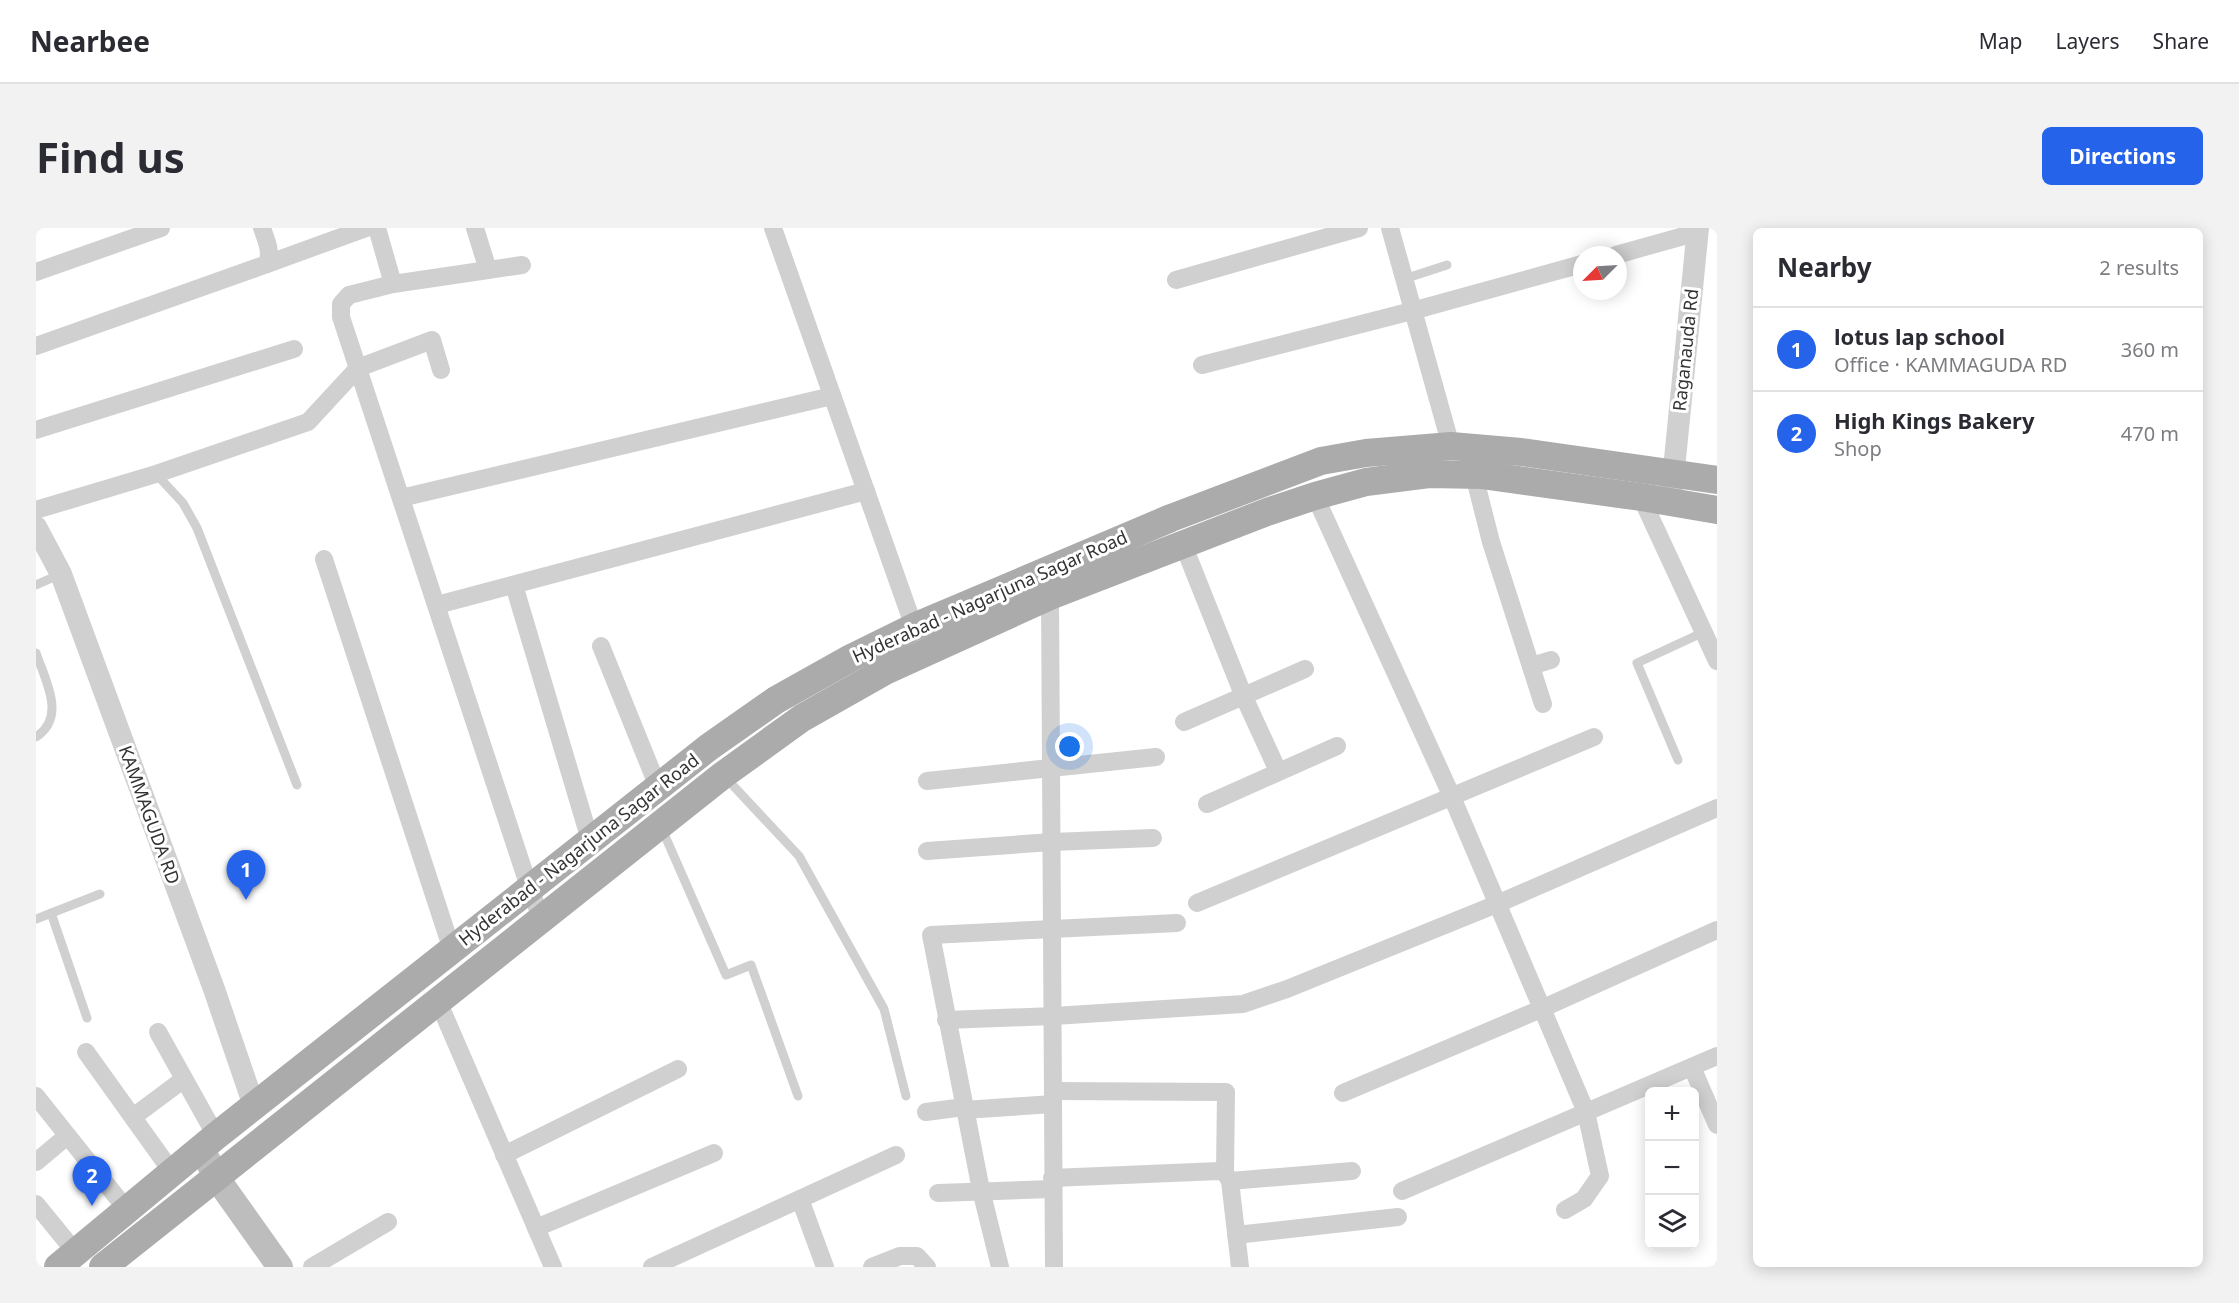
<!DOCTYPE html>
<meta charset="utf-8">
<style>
body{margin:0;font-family:"Noto Sans",sans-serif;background:#f2f2f3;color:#2b2b33}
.controls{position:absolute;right:18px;bottom:18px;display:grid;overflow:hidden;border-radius:9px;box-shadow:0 3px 15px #0003}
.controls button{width:54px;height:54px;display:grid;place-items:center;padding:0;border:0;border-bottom:2px solid #e1e1e2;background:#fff;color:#2b2b33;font:30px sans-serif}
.compass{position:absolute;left:1537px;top:18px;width:54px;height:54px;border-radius:50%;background:#fff;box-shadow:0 3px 15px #0003;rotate:246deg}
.you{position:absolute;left:1034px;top:519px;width:21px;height:21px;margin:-15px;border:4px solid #fff;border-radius:50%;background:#1a73e8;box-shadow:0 0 0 9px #1a73e833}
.badge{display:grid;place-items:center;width:39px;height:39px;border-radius:50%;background:#2563eb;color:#fff;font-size:20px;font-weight:700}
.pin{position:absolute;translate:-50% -50px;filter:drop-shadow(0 2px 3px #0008)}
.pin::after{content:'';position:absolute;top:32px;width:21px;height:18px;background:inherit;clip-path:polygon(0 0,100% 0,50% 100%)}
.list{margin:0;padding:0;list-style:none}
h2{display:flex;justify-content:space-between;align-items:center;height:78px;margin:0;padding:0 24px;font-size:26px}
h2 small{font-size:20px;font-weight:400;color:#7c7c81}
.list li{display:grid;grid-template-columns:39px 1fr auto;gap:18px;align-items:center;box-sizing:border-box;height:84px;padding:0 24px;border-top:2px solid #e1e1e2}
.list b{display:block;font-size:22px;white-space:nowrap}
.list p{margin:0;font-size:20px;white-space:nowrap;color:#7c7c81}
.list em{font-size:20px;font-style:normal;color:#7c7c81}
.icon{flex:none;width:33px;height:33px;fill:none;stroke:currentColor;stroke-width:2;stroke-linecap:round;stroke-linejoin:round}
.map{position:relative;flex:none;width:1681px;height:1039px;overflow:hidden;border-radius:9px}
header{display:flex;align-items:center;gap:36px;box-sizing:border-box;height:84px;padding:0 30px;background:#fff;border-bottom:2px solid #e1e1e2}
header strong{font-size:28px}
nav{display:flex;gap:33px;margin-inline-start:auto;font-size:21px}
.intro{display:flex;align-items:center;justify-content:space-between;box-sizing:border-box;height:144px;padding:0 36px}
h1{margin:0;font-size:42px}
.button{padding:15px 27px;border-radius:9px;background:#2563eb;color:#fff;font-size:21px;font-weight:700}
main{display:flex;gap:36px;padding:0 36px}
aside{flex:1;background:#fff;border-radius:9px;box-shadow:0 3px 15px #0003}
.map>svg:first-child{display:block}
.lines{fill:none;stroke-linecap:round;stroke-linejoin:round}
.service{stroke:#d0d0d0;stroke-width:9}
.minor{stroke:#d0d0d0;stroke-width:18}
.tertiary{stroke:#d0d0d0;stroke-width:22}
.secondary{stroke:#bdbdbd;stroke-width:26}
.primary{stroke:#ababab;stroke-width:28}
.labels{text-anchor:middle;stroke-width:6;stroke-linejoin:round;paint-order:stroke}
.street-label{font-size:18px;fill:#333;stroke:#fff}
</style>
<header>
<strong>Nearbee</strong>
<nav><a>Map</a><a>Layers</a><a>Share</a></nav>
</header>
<div class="intro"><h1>Find us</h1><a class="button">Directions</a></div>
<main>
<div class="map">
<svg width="1681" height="1039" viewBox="0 0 1681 1039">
<rect width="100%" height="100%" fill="#fff"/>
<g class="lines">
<g class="service">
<polyline points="1368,51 1411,37"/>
<polyline points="120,246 147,275 161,300 261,557"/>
<polyline points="0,357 25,346"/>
<path d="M0,425c9,27 31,64 0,84"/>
<polyline points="1642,532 1601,435 1668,404"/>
<polyline points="689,549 763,628 848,781 870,868"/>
<polyline points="626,601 690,747 715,737 762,868"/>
<polyline points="15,685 51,790"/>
<polyline points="0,691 64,666"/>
</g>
<g class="minor">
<polyline points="341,0 357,56"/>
<polyline points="439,0 452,42 357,56 313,67 305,76 305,89 494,662 506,691"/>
<polyline points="737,0 878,399"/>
<polyline points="1354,0 1415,218"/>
<polyline points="1580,27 1662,4"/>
<polyline points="231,36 330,0"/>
<polyline points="452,42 486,37"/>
<polyline points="0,44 125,0"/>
<polyline points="1140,52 1323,0"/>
<path d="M0,118l231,-82c5,-13 -1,-24 -5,-36"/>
<polyline points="1166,137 1376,83 1546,36"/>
<polyline points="0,202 258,121"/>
<polyline points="1438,247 1455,314 1507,476"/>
<polyline points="1279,268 1416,569 1550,884 1564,948 1548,971 1529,982"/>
<polyline points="1605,269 1681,433"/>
<polyline points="365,270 796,168"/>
<polyline points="0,282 120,246 272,194 322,140 396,112 405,142"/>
<polyline points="1147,316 1208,469 1242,543"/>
<polyline points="288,331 416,722"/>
<polyline points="478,357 554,612"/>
<polyline points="1014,368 1018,1039"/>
<polyline points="401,377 830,263"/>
<polyline points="565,418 622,559"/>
<polyline points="1495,438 1515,432"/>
<polyline points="1148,494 1269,441"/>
<polyline points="891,553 1120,529"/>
<polyline points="1171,576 1301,518"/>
<polyline points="891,623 1016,614 1117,610"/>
<polyline points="1161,675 1558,509"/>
<polyline points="402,773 517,1039"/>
<polyline points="910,792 1018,788 1207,776 1251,761 1461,676 1681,580"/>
<polyline points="122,804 180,908"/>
<polyline points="50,824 136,944"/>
<polyline points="1656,839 1681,897"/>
<polyline points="1018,863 1190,864 1189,945"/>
<polyline points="1307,865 1505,781 1681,702"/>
<polyline points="0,868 91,982"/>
<polyline points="928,882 1017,876"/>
<polyline points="890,884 928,879"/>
<polyline points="97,889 148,851"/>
<polyline points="468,927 642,841"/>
<polyline points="0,934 31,908"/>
<polyline points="1016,950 1183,943 1189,945 1194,953 1204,1039"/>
<polyline points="1194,953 1316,943"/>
<polyline points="1366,963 1681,828"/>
<polyline points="902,965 1016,961"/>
<polyline points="764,971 789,1039"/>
<polyline points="0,976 40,1025"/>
<polyline points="500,1000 678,925"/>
<polyline points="1200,1007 1362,989"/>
<polyline points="276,1039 352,994"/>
<polyline points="616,1039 860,927"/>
<polyline points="836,1039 864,1028 881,1028 891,1039"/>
<polyline points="964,1039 945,962 895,707 1141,695"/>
</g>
<g class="tertiary">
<polyline points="1636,261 1662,0"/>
<polyline points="0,299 25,346 178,761 218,878"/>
</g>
<polyline class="secondary" points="166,921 180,949 244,1039"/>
<g class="primary">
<polyline points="22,1039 180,908 673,519 740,472 815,430 878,399 1135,290 1285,233 1330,225 1415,218 1485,224 1681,252"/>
<polyline points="67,1039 687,547 766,490 849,443 1014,368 1231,284 1279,268 1330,254 1393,246 1445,247 1605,269 1681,282"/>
</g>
</g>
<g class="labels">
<g class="street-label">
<text transform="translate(1650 122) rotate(-84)" y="6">Raganauda Rd</text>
<text transform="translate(954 369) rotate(-24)" y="6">Hyderabad - Nagarjuna Sagar Road</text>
<text transform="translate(113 587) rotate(70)" y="6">KAMMAGUDA RD</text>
<text transform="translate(543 622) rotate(-38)" y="6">Hyderabad - Nagarjuna Sagar Road</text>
</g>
</g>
</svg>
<div class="controls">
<button>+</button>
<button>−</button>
<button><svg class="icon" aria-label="layers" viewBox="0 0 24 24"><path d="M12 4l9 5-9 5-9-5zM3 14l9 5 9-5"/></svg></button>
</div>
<svg class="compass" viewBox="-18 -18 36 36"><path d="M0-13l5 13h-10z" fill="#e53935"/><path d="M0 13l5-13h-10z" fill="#7c7c81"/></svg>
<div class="you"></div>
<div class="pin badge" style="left:210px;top:672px">1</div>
<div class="pin badge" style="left:56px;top:978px">2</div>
</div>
<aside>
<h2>Nearby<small>2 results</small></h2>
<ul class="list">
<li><span class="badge">1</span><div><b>lotus lap school</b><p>Office · KAMMAGUDA RD</p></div><em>360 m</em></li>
<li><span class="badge">2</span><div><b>High Kings Bakery</b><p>Shop</p></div><em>470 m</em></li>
</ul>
</aside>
</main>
